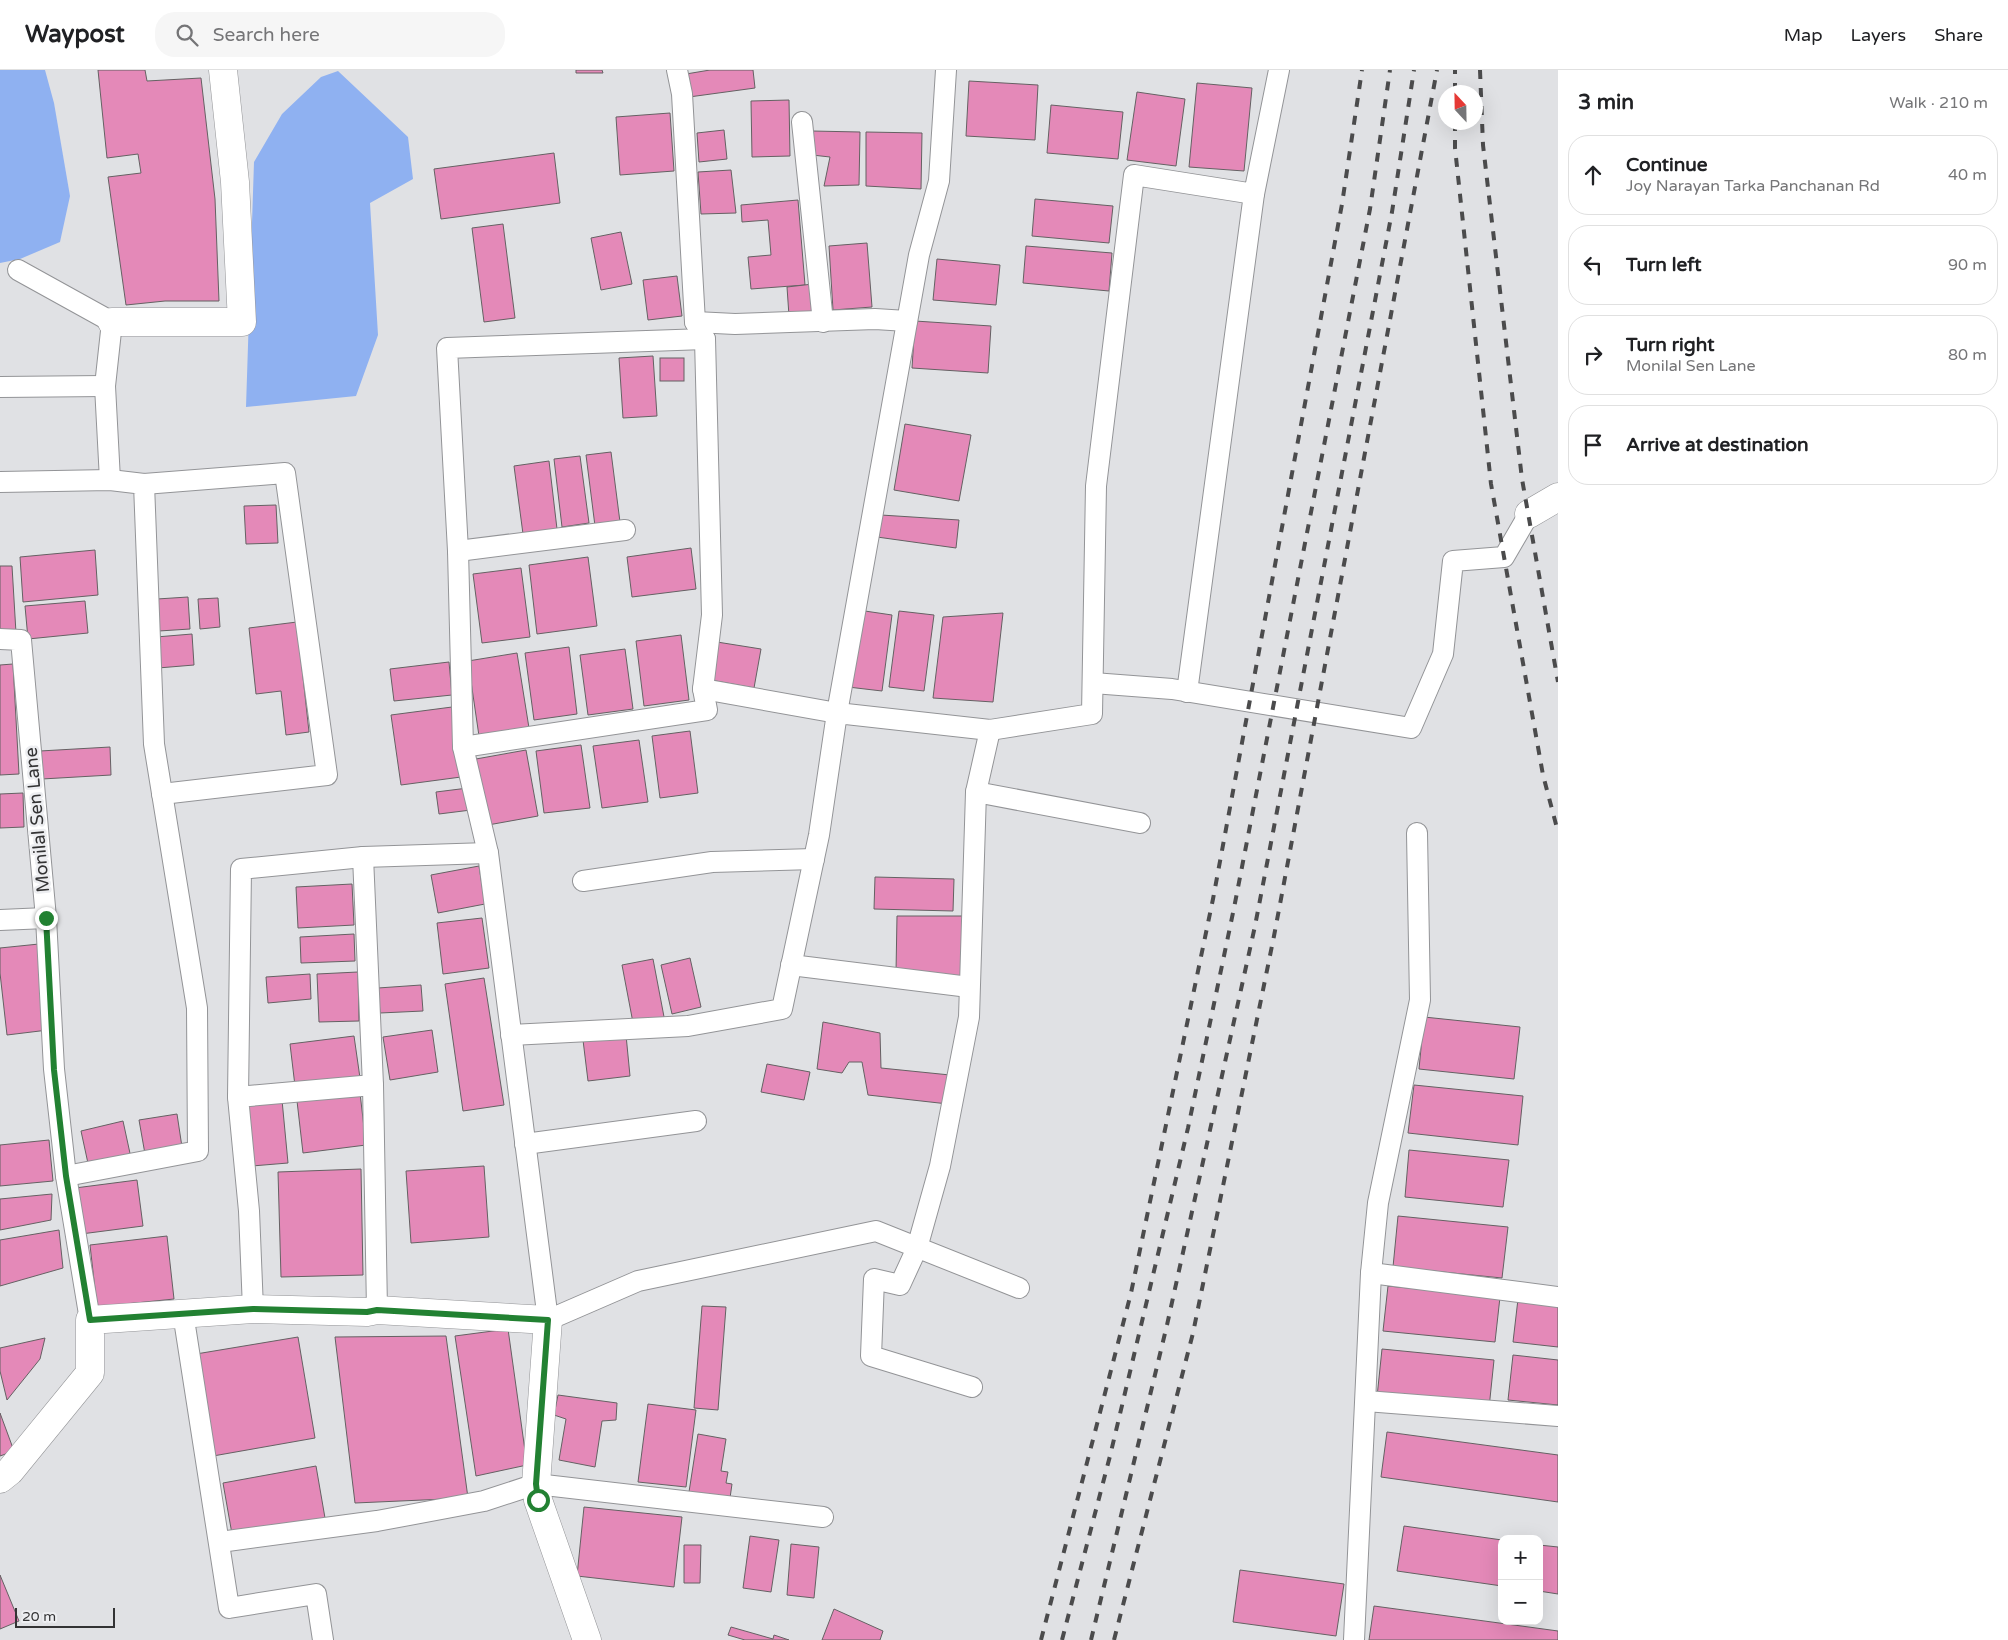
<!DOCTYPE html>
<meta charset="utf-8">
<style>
body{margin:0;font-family:"Varela Round",sans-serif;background:#f6f6f6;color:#202124}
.controls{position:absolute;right:15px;bottom:15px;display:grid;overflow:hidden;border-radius:10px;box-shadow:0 5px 20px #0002}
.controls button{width:45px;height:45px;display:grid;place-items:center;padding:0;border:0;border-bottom:1px solid #e0e0e0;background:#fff;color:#202124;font:25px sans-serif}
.compass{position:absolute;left:1438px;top:15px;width:45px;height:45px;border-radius:50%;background:#fff;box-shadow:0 5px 20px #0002;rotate:338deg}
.scale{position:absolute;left:15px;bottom:12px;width:100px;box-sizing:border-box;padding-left:5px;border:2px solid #333334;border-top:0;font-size:14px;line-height:18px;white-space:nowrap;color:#333334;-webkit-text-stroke:4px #edeef1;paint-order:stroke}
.stop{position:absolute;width:15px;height:15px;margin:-11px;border:4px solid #228132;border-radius:50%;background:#fff}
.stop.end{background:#228132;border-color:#fff;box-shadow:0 1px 5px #0008}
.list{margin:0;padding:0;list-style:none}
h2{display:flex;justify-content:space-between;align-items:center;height:65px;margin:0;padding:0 20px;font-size:21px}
h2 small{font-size:16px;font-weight:400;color:#757577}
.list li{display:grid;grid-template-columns:32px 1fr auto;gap:15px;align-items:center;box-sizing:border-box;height:80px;margin:0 10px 10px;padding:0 10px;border:1px solid #e0e0e0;border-radius:20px}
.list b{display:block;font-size:19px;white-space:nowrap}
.list p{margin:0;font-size:16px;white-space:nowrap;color:#757577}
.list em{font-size:16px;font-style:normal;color:#757577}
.icon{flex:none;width:28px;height:28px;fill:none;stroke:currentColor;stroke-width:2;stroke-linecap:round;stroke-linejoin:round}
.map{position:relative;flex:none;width:1558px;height:1570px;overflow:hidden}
header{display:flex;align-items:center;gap:30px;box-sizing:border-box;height:70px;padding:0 25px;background:#fff;border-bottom:1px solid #e0e0e0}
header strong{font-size:24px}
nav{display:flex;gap:28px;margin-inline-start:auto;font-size:18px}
.search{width:350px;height:45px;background:#f6f6f6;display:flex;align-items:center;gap:12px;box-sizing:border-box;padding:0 18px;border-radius:20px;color:#757577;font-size:19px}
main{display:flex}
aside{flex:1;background:#fff}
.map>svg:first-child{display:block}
.water{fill:#8fb1f1}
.building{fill:#e489b8;stroke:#656163}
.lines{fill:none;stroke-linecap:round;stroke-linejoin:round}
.lane-casing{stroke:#939497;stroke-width:22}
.street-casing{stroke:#939497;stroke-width:29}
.lane{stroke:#fff;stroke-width:20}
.street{stroke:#fff;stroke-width:28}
.rail{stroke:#4b4b4c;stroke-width:4;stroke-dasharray:9 9;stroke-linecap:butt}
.route{stroke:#228132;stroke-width:6}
.labels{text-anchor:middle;stroke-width:5;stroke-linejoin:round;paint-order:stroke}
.street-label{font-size:18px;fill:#333334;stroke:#edeef1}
</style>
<header>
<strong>Waypost</strong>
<div class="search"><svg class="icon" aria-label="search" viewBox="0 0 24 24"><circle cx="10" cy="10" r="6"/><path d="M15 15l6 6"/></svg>Search here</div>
<nav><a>Map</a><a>Layers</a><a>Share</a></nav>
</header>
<main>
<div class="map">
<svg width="1558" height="1570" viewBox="0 0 1558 1570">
<rect width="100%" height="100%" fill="#e0e1e4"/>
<g class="water">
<polygon points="0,0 45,0 54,33 70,126 60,172 20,189 0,193"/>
<polygon points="338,1 408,67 413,109 370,133 378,265 356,326 246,337 254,92 282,44 321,7"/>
</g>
<g class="building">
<polygon points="98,0 145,0 147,11 201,8 215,129 219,231 165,231 126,235 108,107 141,103 138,84 107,88"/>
<polygon points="576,0 602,0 603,3 576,3"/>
<polygon points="710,0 753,0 755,18 689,27 686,4"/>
<polygon points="969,11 1038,15 1035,70 966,66"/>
<polygon points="1197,13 1252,18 1244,101 1189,97"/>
<polygon points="1137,22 1185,29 1176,96 1127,90"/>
<polygon points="789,30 790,86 752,87 751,31"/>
<polygon points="1051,35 1123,42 1118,89 1047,83"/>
<polygon points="670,43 674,101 620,105 616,47"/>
<polygon points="724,60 727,89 699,92 697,63"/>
<polygon points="812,61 860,62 859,115 824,116 830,87 812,85"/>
<polygon points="866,62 922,63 921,119 866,116"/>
<polygon points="554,83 560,133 441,149 434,99"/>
<polygon points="731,100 736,143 701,144 698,102"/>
<polygon points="1035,129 1113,136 1109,173 1032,166"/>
<polygon points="798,130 805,215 751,219 748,187 771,185 768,150 742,152 741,135"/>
<polygon points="503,154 515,248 484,252 472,158"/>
<polygon points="621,162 632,214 601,220 591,168"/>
<polygon points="867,173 872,237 833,240 829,176"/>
<polygon points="1026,176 1112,183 1109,221 1023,213"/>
<polygon points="937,189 1000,195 996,235 933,230"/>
<polygon points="677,206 682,246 648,250 643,210"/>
<polygon points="813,214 816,244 789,246 787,217"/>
<polygon points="915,251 991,256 988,303 912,298"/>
<polygon points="653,286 657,346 623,348 619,288"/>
<rect x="660" y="288" width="24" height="23"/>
<polygon points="905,354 971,365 959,431 894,420"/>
<polygon points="611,382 620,452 595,456 586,385"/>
<polygon points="580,386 589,453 562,457 554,389"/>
<polygon points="549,391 557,459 523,464 514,396"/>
<polygon points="276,435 278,473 246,474 244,436"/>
<polygon points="881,445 959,450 956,478 877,467"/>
<polygon points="691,478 696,519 632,527 627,487"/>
<polygon points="95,480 98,525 23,532 20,487"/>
<polygon points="588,487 597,556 537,564 529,495"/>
<polygon points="0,496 12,496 16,563 0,564"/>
<polygon points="521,498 530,567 482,573 473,504"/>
<polygon points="188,527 190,559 159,561 157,529"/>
<polygon points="218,528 220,557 200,559 198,529"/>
<polygon points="85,531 88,563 28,569 25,536"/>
<polygon points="858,540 892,545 882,621 848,617"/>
<polygon points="899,541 934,545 924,621 889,617"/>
<polygon points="1003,543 993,632 933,628 943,547"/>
<polygon points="297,552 309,662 286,665 281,621 256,624 249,558"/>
<polygon points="192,564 194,595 158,598 156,567"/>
<polygon points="681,565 689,630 644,636 636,571"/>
<polygon points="717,572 761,579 754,618 710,610"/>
<polygon points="569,577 577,644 534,650 525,583"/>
<polygon points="625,579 633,639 588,645 580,585"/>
<polygon points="517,583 529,658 479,666 468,591"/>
<polygon points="449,592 452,625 394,631 390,599"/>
<polygon points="13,594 19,704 0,705 0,595"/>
<polygon points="452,637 461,707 401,715 391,645"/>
<polygon points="690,661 698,723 660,728 652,666"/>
<polygon points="639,670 648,732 602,738 593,676"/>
<polygon points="581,675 590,738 544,743 536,681"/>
<polygon points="110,677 111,705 42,709 40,681"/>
<polygon points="526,680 538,746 488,755 476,689"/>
<polygon points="468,718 471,740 439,744 436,722"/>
<polygon points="23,723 24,757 0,758 0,724"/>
<polygon points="479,796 485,834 438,843 431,805"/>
<polygon points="875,807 954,809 953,841 874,839"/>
<polygon points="352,814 354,855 298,858 296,817"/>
<polygon points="897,846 966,846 963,909 896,902"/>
<polygon points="482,848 489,898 443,904 437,853"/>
<polygon points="354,864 355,891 301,893 300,867"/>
<polygon points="39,874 48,960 7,965 0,903 0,878"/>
<polygon points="690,888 701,937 672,944 661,895"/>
<polygon points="653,889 665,952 634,958 622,895"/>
<polygon points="358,902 359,951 319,952 317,904"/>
<polygon points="310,904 311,929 268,933 266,907"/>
<polygon points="484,908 504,1035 463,1041 445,914"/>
<polygon points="421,915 423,941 380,943 378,918"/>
<polygon points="1424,947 1520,957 1514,1009 1419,999"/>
<polygon points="823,952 880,963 881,998 950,1005 948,1034 868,1025 862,992 849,992 842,1003 817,999"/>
<polygon points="432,960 438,1002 390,1010 383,967"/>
<polygon points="626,965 630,1006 588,1011 583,970"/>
<polygon points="354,966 360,1008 295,1016 290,974"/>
<polygon points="767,994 810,1002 804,1030 761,1022"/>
<polygon points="1414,1015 1523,1026 1518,1075 1408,1063"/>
<polygon points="360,1023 366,1075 303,1083 297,1031"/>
<polygon points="282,1030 288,1093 252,1096 247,1033"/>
<polygon points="177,1044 182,1077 145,1084 139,1050"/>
<polygon points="123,1051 131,1088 89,1098 81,1061"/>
<polygon points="49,1070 53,1111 0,1116 0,1075"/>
<polygon points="1409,1080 1509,1090 1503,1137 1405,1127"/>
<polygon points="484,1096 489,1167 411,1173 406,1101"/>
<polygon points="361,1099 363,1205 281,1207 278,1102"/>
<polygon points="137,1110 143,1156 81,1164 75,1118"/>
<polygon points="52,1124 51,1150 0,1160 0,1129"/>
<polygon points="1398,1146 1508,1157 1502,1208 1393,1197"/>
<polygon points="59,1160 63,1198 0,1216 0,1170"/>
<polygon points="167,1166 174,1229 97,1237 90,1175"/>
<polygon points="1388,1216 1500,1227 1495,1272 1383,1261"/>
<polygon points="1518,1229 1558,1233 1558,1277 1513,1272"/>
<polygon points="702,1236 726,1237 718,1340 694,1338"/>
<polygon points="508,1259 527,1395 476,1406 455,1266"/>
<polygon points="446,1266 468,1428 355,1433 335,1267"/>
<polygon points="298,1267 315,1368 213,1386 196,1284"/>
<polygon points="45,1268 40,1289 7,1330 0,1301 0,1278"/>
<polygon points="1382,1279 1494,1290 1489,1338 1377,1327"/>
<polygon points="1513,1285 1558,1290 1558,1335 1508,1330"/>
<polygon points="558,1325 617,1333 616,1350 602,1351 595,1397 559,1390 566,1349 554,1345"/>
<polygon points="648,1334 696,1340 686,1417 638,1412"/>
<polygon points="0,1343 14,1381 0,1386"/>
<polygon points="1387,1362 1558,1385 1558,1432 1381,1407"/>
<polygon points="698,1364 726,1369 721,1401 728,1402 726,1413 732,1414 730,1428 689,1422"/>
<polygon points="316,1396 325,1448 232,1464 223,1413"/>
<polygon points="584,1437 682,1447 674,1517 577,1506"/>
<polygon points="1404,1456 1502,1470 1502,1516 1397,1501"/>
<polygon points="750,1466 779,1470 771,1522 743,1518"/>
<polygon points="791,1474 819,1477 814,1528 787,1525"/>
<polygon points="684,1475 701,1475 700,1513 684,1513"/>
<polygon points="1539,1475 1558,1477 1558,1524 1539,1521"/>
<polygon points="1240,1500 1344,1514 1336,1566 1233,1552"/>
<polygon points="0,1505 19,1551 0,1559"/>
<polygon points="1374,1536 1558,1561 1558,1570 1369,1570"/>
<polygon points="834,1539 883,1561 880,1570 822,1570"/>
<polygon points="731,1557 773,1569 774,1565 789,1570 745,1570 728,1565"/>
</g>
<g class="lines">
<g class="lane-casing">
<g id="lane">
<polyline points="802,52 823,252"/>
<polyline points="18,200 112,252 105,316 110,410"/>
<polyline points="695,252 735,254 875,249 907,251"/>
<polyline points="705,269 447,278 458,481 463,677 488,783 548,1250 638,1211 876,1161 1019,1218"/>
<polyline points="0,317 105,316"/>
<polyline points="0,412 110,410 144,414 154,674 197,938 198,1081 66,1106"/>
<polyline points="144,414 285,403 327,705 162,724"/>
<polyline points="458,481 625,460"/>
<polyline points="0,569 21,570 46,848 54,999 66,1106 90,1250"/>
<polyline points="1093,613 1172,619 1411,658 1443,584 1453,491 1504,487 1529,444"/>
<polyline points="703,619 837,643 919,185 939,111 946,0"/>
<polyline points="1187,622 1254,124"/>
<polyline points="463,677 707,640 703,619 712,545 705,269 695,252 682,24 677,0"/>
<polyline points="976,722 990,660"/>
<polyline points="363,787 373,1015 377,1240"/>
<polyline points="583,811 712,792 814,789"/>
<polyline points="0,850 46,848"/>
<polyline points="791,895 969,917"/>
<polyline points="511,965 688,956 782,939 819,765 837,643 990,660 1092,644 1096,416 1134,105 1254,124 1279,0"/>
<polyline points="238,1027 241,799 363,787 488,783"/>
<polyline points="525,1074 696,1051"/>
<polyline points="1371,1203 1558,1227"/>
<polyline points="253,1239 249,1141 238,1027 373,1015"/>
<polyline points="183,1243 229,1538 316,1524 323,1570"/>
<polyline points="972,1317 871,1286 874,1209 900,1215 917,1178 940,1096 969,947 976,722 1140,753"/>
<polyline points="1366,1331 1558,1346"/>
<polyline points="220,1472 377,1451 484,1431 536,1414 823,1447"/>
<polyline points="1354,1570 1371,1203 1378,1133 1420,930 1417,763"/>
</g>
</g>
<g class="street-casing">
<g id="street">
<polyline points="112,252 242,252 235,112 223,0"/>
<polyline points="1529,444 1558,427"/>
<polyline points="0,1409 10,1401 90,1303 90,1250 253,1239 367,1242 377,1240 548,1250 536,1414 538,1430 587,1570"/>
</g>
</g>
<use href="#lane" class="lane"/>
<use href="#street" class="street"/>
<g class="rail">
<polyline points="1480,0 1483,75 1522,409 1558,612"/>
<polyline points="1455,22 1455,0"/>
<polyline points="1455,52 1455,78 1491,414 1543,705 1558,762"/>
<polyline points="1041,1570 1131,1223 1213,829 1342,134 1362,0"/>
<polyline points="1062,1570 1110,1386 1188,1058 1234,838 1370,139 1390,0"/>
<polyline points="1091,1570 1167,1255 1255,856 1392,142 1414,0"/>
<polyline points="1114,1570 1193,1263 1274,866 1437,0"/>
</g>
</g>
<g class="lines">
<polyline class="route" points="46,848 54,1000 66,1106 90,1250 253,1239 367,1242 377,1240 548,1250 536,1414 538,1430"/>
</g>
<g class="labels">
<g class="street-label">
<text transform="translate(37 750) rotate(-95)" y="6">Monilal Sen Lane</text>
</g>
</g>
</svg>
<div class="controls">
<button>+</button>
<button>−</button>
</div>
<svg class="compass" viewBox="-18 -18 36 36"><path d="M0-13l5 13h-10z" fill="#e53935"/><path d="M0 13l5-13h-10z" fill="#757577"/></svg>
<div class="scale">20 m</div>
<div class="stop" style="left:538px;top:1430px"></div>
<div class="stop end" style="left:46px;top:848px"></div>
</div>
<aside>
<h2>3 min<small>Walk · 210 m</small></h2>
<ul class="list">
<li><svg class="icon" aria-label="ahead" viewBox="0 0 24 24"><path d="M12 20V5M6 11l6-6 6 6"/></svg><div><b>Continue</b><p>Joy Narayan Tarka Panchanan Rd</p></div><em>40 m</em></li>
<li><svg class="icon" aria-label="left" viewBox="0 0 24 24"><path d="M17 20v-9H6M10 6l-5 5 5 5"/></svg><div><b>Turn left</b></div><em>90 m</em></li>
<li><svg class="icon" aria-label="right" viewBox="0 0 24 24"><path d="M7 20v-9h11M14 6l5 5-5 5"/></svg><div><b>Turn right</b><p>Monilal Sen Lane</p></div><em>80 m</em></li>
<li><svg class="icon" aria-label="arrive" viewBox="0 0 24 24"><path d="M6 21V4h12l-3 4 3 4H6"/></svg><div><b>Arrive at destination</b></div></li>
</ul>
</aside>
</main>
